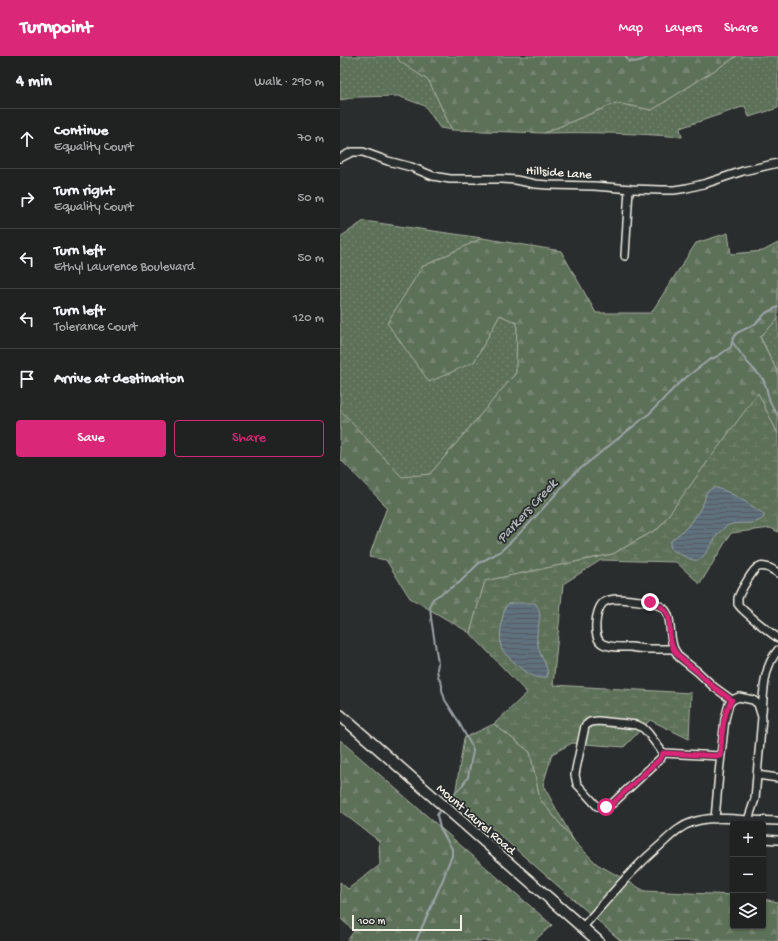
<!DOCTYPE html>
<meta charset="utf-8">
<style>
body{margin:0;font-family:"Gochi Hand",sans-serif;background:#282a2a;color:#f1f3f6}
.controls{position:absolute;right:12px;bottom:12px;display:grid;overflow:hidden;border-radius:4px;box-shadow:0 1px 3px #0004}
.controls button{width:36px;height:36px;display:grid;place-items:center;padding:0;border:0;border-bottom:1px solid #3d3f40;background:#202222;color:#f1f3f6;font:20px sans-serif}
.scale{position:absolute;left:12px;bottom:10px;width:110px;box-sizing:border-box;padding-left:4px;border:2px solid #f4f1e8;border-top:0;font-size:11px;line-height:14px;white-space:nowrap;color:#f4f1e8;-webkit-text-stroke:3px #2a2d2e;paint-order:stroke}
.stop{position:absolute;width:12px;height:12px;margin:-9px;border:3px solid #db2777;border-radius:50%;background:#fff}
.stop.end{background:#db2777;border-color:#fff;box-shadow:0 1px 4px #0008}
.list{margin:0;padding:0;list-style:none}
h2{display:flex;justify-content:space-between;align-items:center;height:52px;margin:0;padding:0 16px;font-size:17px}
h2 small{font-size:13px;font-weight:400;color:#a2a4a5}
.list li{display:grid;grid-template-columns:26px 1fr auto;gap:12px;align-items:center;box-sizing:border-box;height:60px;padding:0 16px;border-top:1px solid #3d3f40}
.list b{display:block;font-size:15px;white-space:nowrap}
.list p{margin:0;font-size:13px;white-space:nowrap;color:#a2a4a5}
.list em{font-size:13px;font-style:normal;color:#a2a4a5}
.actions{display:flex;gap:8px;padding:12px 16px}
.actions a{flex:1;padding:9px 0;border:1px solid #db2777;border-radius:4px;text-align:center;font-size:14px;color:#db2777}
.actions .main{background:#db2777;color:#fff}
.icon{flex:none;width:22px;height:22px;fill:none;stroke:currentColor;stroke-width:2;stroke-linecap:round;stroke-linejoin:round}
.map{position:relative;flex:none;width:438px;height:885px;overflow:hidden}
header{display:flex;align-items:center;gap:24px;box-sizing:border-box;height:56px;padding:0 20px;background:#db2777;color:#fff}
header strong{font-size:19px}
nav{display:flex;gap:22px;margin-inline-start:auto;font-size:14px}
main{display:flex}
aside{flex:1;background:#202222}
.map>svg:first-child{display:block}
.grass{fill:url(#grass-dots);stroke:#a8b0a0}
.forest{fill:url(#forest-firs);stroke:#a8b0a0}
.wetland{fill:url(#wetland-marsh);stroke:#a8b0a0}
.water{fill:url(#water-rules);stroke:#9ba4a8}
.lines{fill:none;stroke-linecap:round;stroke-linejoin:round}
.stream{stroke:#9ba4a8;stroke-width:2}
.street-casing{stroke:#f4f1e8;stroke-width:10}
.secondary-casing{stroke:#f4f1e8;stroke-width:13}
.street{stroke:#2a2d2e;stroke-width:7}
.secondary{stroke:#2a2d2e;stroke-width:10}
.route{stroke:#db2777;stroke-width:5}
.labels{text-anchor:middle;stroke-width:3.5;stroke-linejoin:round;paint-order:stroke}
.street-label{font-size:13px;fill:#f4f1e8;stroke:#2a2d2e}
.water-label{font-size:14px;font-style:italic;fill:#b1b7b8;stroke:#2a2d2e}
</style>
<header>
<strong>Turnpoint</strong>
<nav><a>Map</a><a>Layers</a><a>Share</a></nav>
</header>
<main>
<aside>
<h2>4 min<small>Walk · 290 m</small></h2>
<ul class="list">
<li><svg class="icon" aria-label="ahead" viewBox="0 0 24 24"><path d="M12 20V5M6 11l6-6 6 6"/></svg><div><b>Continue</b><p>Equality Court</p></div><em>70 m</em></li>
<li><svg class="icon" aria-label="right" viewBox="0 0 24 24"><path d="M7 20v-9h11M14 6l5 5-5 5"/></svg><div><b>Turn right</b><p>Equality Court</p></div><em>50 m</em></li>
<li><svg class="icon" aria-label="left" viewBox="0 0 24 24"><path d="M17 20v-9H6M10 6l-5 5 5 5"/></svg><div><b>Turn left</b><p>Ethyl Lawrence Boulevard</p></div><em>50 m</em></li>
<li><svg class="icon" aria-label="left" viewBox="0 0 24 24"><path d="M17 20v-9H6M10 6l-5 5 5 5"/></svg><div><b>Turn left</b><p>Tolerance Court</p></div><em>120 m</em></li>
<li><svg class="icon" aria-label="arrive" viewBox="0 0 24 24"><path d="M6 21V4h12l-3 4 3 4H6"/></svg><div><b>Arrive at destination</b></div></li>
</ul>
<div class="actions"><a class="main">Save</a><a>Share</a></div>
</aside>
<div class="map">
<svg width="438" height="885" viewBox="0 0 438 885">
<defs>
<pattern id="grass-dots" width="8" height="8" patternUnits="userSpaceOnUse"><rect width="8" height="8" fill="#5d6f58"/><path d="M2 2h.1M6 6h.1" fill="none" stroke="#758470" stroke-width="1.8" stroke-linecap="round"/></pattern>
<pattern id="forest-firs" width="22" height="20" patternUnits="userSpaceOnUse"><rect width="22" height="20" fill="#5d6f58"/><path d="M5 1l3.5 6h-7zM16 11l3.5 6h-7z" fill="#758470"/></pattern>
<pattern id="wetland-marsh" width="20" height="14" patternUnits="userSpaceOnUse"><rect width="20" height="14" fill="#5d6f58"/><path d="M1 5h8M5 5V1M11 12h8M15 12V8" fill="none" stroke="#758470"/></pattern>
<pattern id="water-rules" width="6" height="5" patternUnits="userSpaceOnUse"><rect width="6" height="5" fill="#60717e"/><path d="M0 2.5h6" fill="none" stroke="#535a5f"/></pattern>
</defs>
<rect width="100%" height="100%" fill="#2a2d2e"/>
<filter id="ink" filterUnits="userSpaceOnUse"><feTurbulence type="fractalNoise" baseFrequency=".025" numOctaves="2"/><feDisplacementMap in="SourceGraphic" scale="8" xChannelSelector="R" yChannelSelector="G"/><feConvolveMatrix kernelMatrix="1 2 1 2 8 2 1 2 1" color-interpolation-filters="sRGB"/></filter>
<g filter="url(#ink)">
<g class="grass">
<polygon points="0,0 57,0 60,5 89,25 112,74 100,72 85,50 58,40 18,41 0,44"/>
<path d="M397,0h41v52l-29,9 -4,-11 -65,22 2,9c-46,-4 -92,-5 -138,-4l72,-30 36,7z"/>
<polygon points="24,165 142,182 82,211 134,306 160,259 177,267 176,317 90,418 62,422 0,354 0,181"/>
<polygon points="438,263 438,317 420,280"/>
</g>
<g class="forest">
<polygon points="57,0 397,0 312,54 276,47 204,77 112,74 89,25 59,5"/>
<polygon points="388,177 391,198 423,195 438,187 438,263 420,281 438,317 438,378 418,338 319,472 273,498 145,525 130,577 70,542 46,504 29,501 47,451 0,403 0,354 62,421 90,418 176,317 177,267 160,259 134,306 89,326 47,267 82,211 138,184 142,182 221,195 256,257 311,257 356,187"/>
<polygon points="154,668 190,696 200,743 234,785 257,808 305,835 393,839 393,870 423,870 423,843 438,846 438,885 281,885 115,740 124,682"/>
<polygon points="0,684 212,869 194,885 7,885 14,875 0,862 0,826 8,833 40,809 39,785 0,755"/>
</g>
<polygon class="wetland" points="418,337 438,378 438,476 431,472 391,477 360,528 336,506 261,504 223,528 213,629 351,637 349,683 310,664 284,691 232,687 212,698 203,729 234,785 200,743 190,696 154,668 187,637 130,577 145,525 273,498 319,472"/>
<g class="water">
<path d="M372,432c12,-2 41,19 52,26v3c-11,12 -28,1 -40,11 -10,7 -17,30 -27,32 -5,2 -19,-8 -25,-10l-2,-4v-4l2,-2 14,-12 8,-9 10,-17 2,-9z"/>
<path d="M176,547h19c10,12 1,23 2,37 1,5 2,11 4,15 3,7 8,14 6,22 -3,1 -8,1 -12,0 -7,-2 -29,-21 -33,-27 -4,-7 0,-40 5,-45 2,-2 6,-2 9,-2z"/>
</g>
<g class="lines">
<g class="stream">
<path d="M286,0l2,5c9,2 15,0 22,-5"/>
<polyline points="393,287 407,306 423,323 426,331 429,343 433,352 438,360"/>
<polyline points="107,745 122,730 128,721 133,695 131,689 117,663 105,644 102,634 102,629 98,620 97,613 98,607 91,562 90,549 91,546 94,542 119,527 139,507 161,495 187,470 235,417 310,357 337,329 349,319 369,304 378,300 391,291 393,282 397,277 415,268 426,257 438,251"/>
<polyline points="76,885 104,821 107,811 112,800 112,793 100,772 97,759 99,756"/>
</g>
<g class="street-casing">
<g id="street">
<polyline points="0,102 12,96 23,96 48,105 71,111 93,120 110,123 162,123 176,124 195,128 208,129 254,130 292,133 321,134 334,134 347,132 367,127 403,115 438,107"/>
<polyline points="285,200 289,133"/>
<path d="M438,517c-6,-4 -12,-8 -20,-6 -5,2 -18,25 -20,31 0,0 0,6 0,6 3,6 33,29 40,34"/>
<path d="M278,543c12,1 36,2 45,9 4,3 5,6 6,11 2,10 1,20 5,30 -9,0 -17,0 -25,0 -6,0 -12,-1 -18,-2 -9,0 -20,1 -28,-3 -11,-5 -8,-34 0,-41 4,-3 10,-4 15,-4z"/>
<polyline points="334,593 339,601 358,616 374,631 392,644"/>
<path d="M422,656c2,-22 1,-44 16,-62"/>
<path d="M323,697l-2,5 -48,45c-5,3 -9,6 -16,3l-20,-22 -2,-9 1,-6 9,-43 5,-4 8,-1 39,4 6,3 5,5 15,20 57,3"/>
<polyline points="417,719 438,722"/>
<polyline points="408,764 438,765"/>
<polyline points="423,783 438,784"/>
<path d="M242,872c24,-27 47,-56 74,-79 12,-10 21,-22 37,-27 17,-6 37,-3 55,-2l7,-21 7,-82 -4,-13 -5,-4 -14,-3 -7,3 -3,4 -4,15 -6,54 -4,46"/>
</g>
</g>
<g class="secondary-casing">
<polyline id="secondary" points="0,659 258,885"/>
</g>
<use href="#street" class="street"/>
<use href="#secondary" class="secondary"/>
</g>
</g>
<g class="lines" filter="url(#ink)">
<path class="route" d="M266,751l7,-4 48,-45 2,-5 57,3c2,-16 2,-43 12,-56 -6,-4 -12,-8 -17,-12 -6,-5 -11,-10 -16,-15 -9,-8 -19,-13 -25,-23 -12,-21 8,-38 -24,-48"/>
</g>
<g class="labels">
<g class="street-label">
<text transform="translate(219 115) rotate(4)" y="5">Hillside Lane</text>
<text transform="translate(137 762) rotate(41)" y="5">Mount Laurel Road</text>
</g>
<g class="water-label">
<text transform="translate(186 454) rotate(-47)" y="5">Parkers Creek</text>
</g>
</g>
</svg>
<div class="controls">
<button>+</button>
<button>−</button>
<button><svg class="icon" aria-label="layers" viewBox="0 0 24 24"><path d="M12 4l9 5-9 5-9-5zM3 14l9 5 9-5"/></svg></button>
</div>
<div class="scale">100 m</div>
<div class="stop" style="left:266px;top:751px"></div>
<div class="stop end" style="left:310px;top:546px"></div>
</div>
</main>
